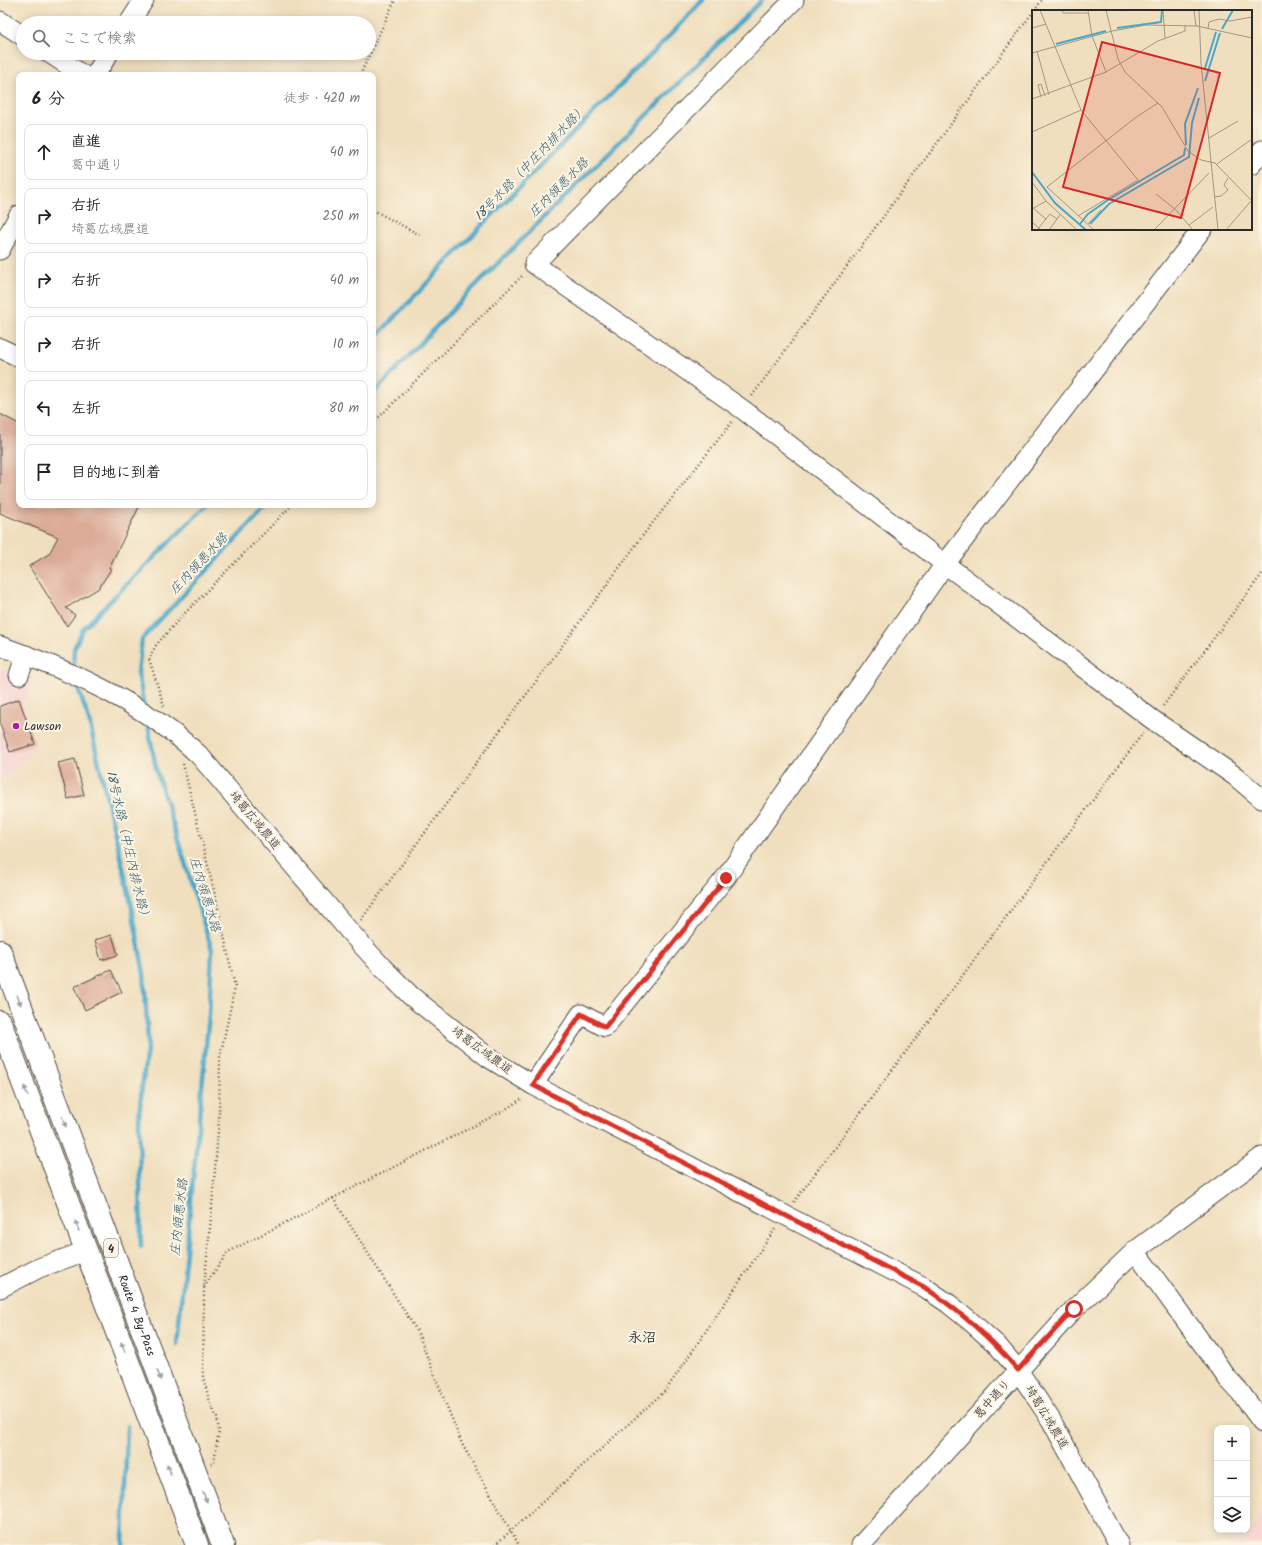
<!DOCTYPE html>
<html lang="ja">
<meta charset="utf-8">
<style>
body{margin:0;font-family:Kalam,"Klee One",sans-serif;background:#f6f6f6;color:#222}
.controls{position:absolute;right:12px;bottom:12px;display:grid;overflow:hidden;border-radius:8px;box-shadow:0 2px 10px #0003}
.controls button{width:36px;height:36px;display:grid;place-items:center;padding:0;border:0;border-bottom:1px solid #e0e0e0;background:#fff;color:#222;font:20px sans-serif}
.stop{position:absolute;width:12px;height:12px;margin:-9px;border:3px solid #d93025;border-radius:50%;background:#fff}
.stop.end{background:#d93025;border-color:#fff;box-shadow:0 1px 4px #0008}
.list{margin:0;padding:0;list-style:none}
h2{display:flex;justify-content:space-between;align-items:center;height:52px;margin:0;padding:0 16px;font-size:17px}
h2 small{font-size:13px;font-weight:400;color:#767676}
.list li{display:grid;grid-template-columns:26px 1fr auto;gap:12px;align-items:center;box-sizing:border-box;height:56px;margin:0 8px 8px;padding:0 8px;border:1px solid #e0e0e0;border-radius:8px}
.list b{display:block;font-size:15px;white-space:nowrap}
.list p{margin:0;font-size:13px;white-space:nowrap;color:#767676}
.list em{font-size:13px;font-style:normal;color:#767676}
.icon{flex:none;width:22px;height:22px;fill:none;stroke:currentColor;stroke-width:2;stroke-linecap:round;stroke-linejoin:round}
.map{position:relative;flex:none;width:1262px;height:1545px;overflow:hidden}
.search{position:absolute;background:#fff;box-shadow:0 2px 10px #0003;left:16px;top:16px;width:360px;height:44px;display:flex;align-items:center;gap:10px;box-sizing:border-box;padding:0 14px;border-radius:22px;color:#767676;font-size:15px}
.panel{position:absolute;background:#fff;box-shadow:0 2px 10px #0003;left:16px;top:72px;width:360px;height:436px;border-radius:8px}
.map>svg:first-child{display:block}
.built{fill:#f7cfd0}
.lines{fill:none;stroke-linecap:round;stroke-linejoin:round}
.stream{stroke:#4aa7c9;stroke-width:4.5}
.building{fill:#dcab97}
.minor-casing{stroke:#494641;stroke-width:21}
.highway-casing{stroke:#494641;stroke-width:24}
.path{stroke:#494641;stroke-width:2.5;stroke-dasharray:1 3;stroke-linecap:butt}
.minor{stroke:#fff;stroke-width:19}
.highway{stroke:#fff;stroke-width:22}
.oneway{fill:#a0a0a0}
.route{stroke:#d93025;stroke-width:5}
.poi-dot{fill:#b5179e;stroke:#fcf5e5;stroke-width:1.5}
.labels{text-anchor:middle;stroke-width:4;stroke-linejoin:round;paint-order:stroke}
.shield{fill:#fcf5e5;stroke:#6a6863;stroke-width:1}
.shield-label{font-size:11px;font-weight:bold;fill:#2b2b2b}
.poi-label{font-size:12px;fill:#2b2b2b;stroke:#fcf5e5;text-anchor:start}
.street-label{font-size:12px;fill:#2b2b2b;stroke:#fcf5e5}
.water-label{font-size:13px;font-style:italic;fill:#375d6a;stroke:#fcf5e5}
.quarter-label{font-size:14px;font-weight:bold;fill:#2b2b2b;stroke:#fcf5e5}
.inset-river{fill:none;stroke:#4aa7c9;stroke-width:2}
.inset-road{fill:none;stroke:#a19783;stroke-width:1}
.view{fill:#d62828;fill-opacity:0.15;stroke:#d62828;stroke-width:2}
.inset-edge{fill:none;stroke:#2b2b2b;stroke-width:2}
</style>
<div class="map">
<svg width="1262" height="1545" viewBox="0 0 1262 1545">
<rect width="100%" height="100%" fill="#fcf5e5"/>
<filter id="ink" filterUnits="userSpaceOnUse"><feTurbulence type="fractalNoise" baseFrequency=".025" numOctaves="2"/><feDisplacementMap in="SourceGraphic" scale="8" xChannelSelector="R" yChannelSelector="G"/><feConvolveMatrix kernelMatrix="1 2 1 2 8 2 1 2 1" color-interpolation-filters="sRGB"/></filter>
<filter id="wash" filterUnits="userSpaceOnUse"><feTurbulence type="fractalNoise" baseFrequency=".012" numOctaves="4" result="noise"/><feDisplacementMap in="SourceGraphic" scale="16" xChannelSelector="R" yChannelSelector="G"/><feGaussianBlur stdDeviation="0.9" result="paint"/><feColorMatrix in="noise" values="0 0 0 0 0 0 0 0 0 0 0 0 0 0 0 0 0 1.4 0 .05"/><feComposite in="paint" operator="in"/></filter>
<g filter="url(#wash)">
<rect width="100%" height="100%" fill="#f0dfbe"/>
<g class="built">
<polygon points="0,669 32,678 26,700 22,701 36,748 0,783"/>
<polygon points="1262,1517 1262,1545 1231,1545 1259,1525 1256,1521"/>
</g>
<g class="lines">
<g class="stream">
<polyline points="373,340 488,219 678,27 703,0"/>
<polyline points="373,394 467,294 762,0"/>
<polyline points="73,669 74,649 83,629 119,592 207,505"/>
<polyline points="76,682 89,720 131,903 144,974 148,1042 142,1086 139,1118 141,1247"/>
<polyline points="144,705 138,673 142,639 268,505"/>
<polyline points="147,720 156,769 212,950 209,1015 177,1344"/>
<polyline points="123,1545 127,1426"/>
</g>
</g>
<g id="blocks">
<g class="building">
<polygon points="0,414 19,424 19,505 140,505 109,568 111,569 99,588 66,608 75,615 67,626 29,566 49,554 58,537 0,513"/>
<polygon points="19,699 35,744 10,752 0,724 0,706"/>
<polygon points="75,759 84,795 68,799 58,763"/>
<polygon points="112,935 118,955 101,960 95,940"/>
<polygon points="111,970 122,992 85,1010 74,987"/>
</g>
</g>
</g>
<g filter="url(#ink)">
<use href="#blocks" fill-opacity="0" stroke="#494641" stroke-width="1"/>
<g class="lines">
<g class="minor-casing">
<g id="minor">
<polyline points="794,0 534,264 742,409 945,564 1153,720 1235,776 1262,799"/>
<polyline points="0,21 23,36"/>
<polyline points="129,23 144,0"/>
<polyline points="49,53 83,75"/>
<polyline points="95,75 109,53"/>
<polyline points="1251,165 1262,150"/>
<polyline points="0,250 19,215"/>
<polyline points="0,348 19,357"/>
<path d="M0,646c71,25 144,57 199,109l151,177 33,36 28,28 78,62 44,27 391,202 25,17 20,16 28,25 21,25 33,50 68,125"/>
<polyline points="19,675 26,655"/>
<polyline points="533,1085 581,1014 605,1027 726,877 945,564 1202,229"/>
<polyline points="1135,1251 1228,1379 1240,1392 1262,1422"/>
<polyline points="0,1288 39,1268 86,1251"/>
<polyline points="861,1545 1074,1309 1135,1251 1262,1157"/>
</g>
</g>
<g class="highway-casing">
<g id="highway">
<path id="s1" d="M0,951l223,594"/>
<polyline points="0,1022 197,1545"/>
</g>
</g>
<g class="path">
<polyline points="1034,11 1042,0"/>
<polyline points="360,75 395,0"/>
<polyline points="373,210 420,235"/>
<polyline points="752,396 1033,12"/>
<polyline points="373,423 522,276"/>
<polyline points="164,706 149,659 156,645 182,616 292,505"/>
<polyline points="1163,706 1262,574"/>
<polyline points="183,764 217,903 235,987 220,1057 219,1120 211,1218 204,1287 203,1377 210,1403 217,1418 219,1431 214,1461 211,1464"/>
<polyline points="361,920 644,534 732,422"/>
<polyline points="333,1198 417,1331 462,1444 519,1545"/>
<polyline points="794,1202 1143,733"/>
<polyline points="204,1287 228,1252 501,1112 523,1098"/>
<polyline points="495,1545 666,1390 775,1229"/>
</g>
<use href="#minor" class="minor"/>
<use href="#highway" class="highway"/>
</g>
<defs><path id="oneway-solid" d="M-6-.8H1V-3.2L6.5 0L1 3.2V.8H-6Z"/></defs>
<g class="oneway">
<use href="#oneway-solid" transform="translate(19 1000) rotate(69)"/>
<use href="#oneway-solid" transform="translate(26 1091) rotate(-111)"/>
<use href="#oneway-solid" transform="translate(64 1122) rotate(69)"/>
<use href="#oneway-solid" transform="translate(77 1226) rotate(-111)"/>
<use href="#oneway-solid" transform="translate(123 1347) rotate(-111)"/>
<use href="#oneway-solid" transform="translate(159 1375) rotate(69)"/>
<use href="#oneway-solid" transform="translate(169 1469) rotate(-111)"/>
<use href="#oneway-solid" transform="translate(205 1497) rotate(69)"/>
</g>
</g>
<g class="lines" filter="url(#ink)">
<path class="route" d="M726,878l-121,149 -24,-13 -48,71 391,202c36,24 66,50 94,83l56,-61"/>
</g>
<circle class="poi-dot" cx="16" cy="726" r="4"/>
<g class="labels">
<rect class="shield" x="104" y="1239" width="14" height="18" rx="3"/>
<g class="shield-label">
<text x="111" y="1252">4</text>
</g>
<g class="poi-label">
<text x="24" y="730">Lawson</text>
</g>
<g class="street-label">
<text transform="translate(255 820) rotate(50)" y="4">埼葛広域農道</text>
<text transform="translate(482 1050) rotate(36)" y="4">埼葛広域農道</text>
<text dy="4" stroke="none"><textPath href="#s1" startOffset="389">Route 4 By-Pass</textPath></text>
<text transform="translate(992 1399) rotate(-48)" y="4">葛中通り</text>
<text transform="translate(1047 1417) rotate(59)" y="4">埼葛広域農道</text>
</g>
<g class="water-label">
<text transform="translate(530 162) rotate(-46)" y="5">18号水路（中庄内排水路）</text>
<text transform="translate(558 187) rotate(-45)" y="5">庄内領悪水路</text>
<text transform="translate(198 563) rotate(-47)" y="5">庄内領悪水路</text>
<text transform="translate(129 846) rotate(77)" y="5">18号水路（中庄内排水路）</text>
<text transform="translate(206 894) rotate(73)" y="5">庄内領悪水路</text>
<text transform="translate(178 1217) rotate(-84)" y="5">庄内領悪水路</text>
</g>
<g class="quarter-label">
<text x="642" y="1342">永沼</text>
</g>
</g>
<g transform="translate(1032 10)">
<rect width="220" height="220" fill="#f0dfbe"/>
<path class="inset-river" d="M85,18l44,-6 1,-11M190,19l11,-19M24,34l50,-13M173,58l11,-36M173,71l15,-48M154,135l-1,-21 13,-36M0,162l23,31 31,27M48,214l8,-10 20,-14 76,-45 1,-7M58,214l19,-20 80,-47 3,-34 7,-25"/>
<path class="inset-road" d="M8,0l41,100 57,70 -60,36M30,0l1,3h25M56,0l4,26 14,36M74,0l12,49 7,13 37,35 26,44 13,9 14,3 37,38M131,0l2,28M162,0l2,16M167,0l2,53 17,167M0,18l14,-4M176,18l1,-6 10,-3 11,2 22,-4M5,41l12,44M0,43l80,-22 34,-6 51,1 55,12M9,87l-3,-12 3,-1 4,12M0,89l74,-27 52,-31 27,-10v-6M0,122l49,-22M177,128l29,-17M185,154l35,-25M0,172l14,19 31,29M124,184l19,15 18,21M182,187l7,-1 7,-6 -4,-5 4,-7M1,198l13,11M0,199l14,-8M0,212l9,8M56,214l13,-14M157,215l24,-18M5,220l13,-16 7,5M17,220l11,-15M62,220l-47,-43 88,-69 23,-15M122,220l55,-57M194,220l25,-29"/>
<path class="view" d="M70,32l118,31 -39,145 -118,-31z"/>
<rect width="220" height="220" class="inset-edge"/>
</g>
</svg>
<div class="controls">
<button>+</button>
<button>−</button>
<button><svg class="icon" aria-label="layers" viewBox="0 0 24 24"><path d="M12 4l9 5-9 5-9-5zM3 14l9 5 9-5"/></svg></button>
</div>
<div class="stop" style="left:1074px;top:1309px"></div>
<div class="stop end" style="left:726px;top:878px"></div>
<div class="search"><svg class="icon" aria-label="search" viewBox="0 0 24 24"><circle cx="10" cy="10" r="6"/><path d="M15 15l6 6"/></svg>ここで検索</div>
<section class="panel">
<h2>6 分<small>徒歩 · 420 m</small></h2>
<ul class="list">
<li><svg class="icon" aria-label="ahead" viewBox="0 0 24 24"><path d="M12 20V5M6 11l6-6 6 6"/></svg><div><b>直進</b><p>葛中通り</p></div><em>40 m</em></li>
<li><svg class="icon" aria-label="right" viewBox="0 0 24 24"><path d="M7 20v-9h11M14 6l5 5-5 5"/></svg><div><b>右折</b><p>埼葛広域農道</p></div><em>250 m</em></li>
<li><svg class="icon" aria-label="right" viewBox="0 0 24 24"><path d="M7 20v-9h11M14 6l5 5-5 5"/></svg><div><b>右折</b></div><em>40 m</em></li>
<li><svg class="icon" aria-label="right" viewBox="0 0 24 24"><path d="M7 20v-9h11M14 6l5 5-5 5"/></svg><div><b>右折</b></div><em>10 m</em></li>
<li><svg class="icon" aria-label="left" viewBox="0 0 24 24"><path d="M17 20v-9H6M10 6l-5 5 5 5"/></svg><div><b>左折</b></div><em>80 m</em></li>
<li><svg class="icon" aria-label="arrive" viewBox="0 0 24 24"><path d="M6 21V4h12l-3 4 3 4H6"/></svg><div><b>目的地に到着</b></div></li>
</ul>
</section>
</div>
